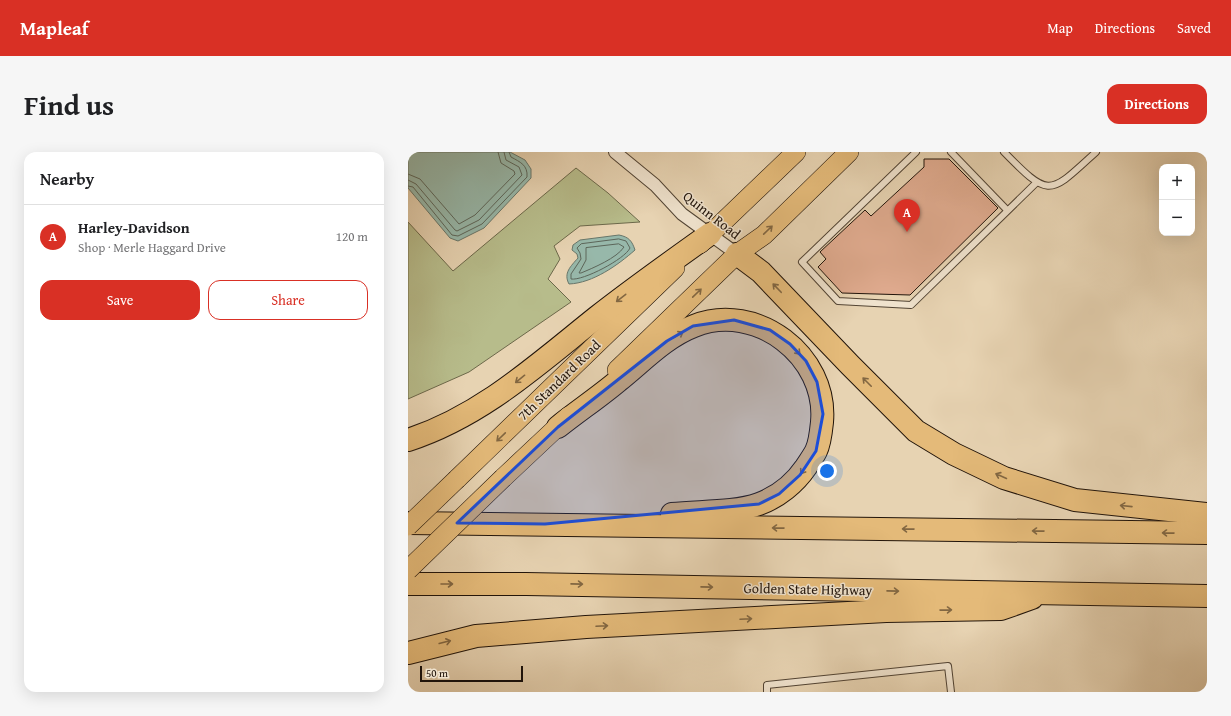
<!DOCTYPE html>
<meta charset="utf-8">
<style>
body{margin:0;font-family:"Gentium Book Plus",serif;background:#f6f6f6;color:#202124}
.controls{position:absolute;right:12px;top:12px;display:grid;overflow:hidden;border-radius:8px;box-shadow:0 4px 16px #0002}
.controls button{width:36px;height:36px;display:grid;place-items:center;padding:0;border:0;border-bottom:1px solid #e0e0e0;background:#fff;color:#202124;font:20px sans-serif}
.scale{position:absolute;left:12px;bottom:10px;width:103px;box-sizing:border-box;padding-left:4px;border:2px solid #21140a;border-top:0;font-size:11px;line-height:14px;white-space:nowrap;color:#21140a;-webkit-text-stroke:3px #efe2cd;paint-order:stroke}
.you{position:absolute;left:419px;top:319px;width:14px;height:14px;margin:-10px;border:3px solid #fff;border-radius:50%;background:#1a73e8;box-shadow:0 0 0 6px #1a73e833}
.badge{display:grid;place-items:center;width:26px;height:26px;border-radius:50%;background:#d93025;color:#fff;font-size:13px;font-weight:700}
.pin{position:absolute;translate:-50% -33px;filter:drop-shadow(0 1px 2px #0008)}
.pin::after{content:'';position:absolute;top:21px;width:14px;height:12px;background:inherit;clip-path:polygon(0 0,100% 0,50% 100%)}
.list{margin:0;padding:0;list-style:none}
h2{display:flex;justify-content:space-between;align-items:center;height:52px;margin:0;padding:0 16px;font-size:17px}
h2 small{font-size:13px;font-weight:400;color:#757577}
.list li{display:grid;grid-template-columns:26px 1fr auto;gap:12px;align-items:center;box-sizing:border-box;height:64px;padding:0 16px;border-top:1px solid #e0e0e0}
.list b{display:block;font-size:15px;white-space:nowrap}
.list p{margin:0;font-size:13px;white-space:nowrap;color:#757577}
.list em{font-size:13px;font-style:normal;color:#757577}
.actions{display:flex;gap:8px;padding:12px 16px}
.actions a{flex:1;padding:9px 0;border:1px solid #d93025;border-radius:12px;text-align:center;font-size:14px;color:#d93025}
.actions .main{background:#d93025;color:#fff}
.map{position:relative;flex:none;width:799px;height:540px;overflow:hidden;border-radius:12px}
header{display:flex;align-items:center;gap:24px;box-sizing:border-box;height:56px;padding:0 20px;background:#d93025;color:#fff}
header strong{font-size:19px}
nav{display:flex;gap:22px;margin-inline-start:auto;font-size:14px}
.intro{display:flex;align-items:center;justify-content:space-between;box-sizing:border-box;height:96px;padding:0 24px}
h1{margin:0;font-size:28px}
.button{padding:10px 18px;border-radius:12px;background:#d93025;color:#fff;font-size:14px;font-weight:700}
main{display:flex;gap:24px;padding:0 24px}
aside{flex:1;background:#fff;border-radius:12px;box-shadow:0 4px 16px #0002}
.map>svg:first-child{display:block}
.green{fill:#b7bc8b;stroke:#6c684a}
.water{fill:#97b8aa;stroke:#68766a}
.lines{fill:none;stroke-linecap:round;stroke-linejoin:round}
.shore{stroke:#5c665a;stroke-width:1}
.building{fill:#dfaa8e;stroke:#21140a}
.lane-casing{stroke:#524434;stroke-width:8}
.street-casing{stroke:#524434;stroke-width:14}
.primary-casing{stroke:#21140a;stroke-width:20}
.highway-casing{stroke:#21140a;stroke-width:24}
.lane{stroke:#efe2cd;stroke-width:6}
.street{stroke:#efe2cd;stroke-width:12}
.primary{stroke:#e4ba79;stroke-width:19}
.highway{stroke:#e4ba79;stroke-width:22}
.primary-bridge-casing{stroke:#21140a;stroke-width:20;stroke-linecap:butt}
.primary-bridge{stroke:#e4ba79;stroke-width:19}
.oneway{stroke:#826742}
.marked{fill:#1d4ed8;fill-opacity:0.2;stroke:#1d4ed8;stroke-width:3;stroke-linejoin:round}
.labels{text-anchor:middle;stroke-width:3;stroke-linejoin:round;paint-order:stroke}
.street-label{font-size:14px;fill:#21140a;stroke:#efe2cd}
</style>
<header>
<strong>Mapleaf</strong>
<nav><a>Map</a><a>Directions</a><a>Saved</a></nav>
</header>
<div class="intro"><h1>Find us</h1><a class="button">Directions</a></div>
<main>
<aside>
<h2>Nearby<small></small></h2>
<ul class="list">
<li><span class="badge">A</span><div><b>Harley-Davidson</b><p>Shop · Merle Haggard Drive</p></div><em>120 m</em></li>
</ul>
<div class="actions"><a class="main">Save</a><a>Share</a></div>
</aside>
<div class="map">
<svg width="799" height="540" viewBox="0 0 799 540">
<rect width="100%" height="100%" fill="#e7d3b2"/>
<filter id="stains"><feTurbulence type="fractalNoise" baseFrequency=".005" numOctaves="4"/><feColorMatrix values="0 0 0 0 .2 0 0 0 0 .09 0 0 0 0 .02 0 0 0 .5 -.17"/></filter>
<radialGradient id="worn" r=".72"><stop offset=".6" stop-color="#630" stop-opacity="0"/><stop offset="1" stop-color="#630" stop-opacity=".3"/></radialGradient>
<polygon class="green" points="168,16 200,41 232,70 172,74 146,94 152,107 140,127 163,150 61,220 0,247 0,70 45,119"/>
<g class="water">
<polygon points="0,0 102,0 117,8 123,17 123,26 76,76 50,89 42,86 0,36"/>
<path d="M211,83c10,2 13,6 16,15 -17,15 -42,33 -66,34 -6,-11 2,-18 9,-26l-1,-4 -5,-4 1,-5 7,-5z"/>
</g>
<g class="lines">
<g class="shore">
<polyline points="0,22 12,27 51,72 67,63 107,22 106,19 93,11 90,0"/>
<polyline points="0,28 8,32 47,78 49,79 71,68 114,23 111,15 98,8 96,0"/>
<path d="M0,34l5,1 39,48 6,1 24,-12 45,-47c1,-12 -7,-15 -16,-20l-2,-5"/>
<path d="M211,87l7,2 4,7c-5,11 -47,33 -59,31v-5l10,-15 -1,-6 -3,-5 4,-4z"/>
<path d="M211,92l5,3c-7,11 -31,21 -43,26h-2l7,-13v-12z"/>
</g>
</g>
<polygon class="building" points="516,7 541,7 590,56 502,143 434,141 410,115 418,107 412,100 457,58 463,64 516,15"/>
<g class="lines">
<g class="lane-casing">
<g id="lane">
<polyline points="508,0 394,110 430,149 503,153 628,31"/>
<polyline points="543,0 599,58"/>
<path d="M596,0c46,47 45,43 92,0"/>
<polyline points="359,540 359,533 540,514 543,540"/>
</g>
</g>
<g class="street-casing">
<polyline id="street" points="207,0 247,33 274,62 329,102"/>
</g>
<g class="primary-casing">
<g id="primary">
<polyline points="292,92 388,0"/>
<polyline points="209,218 329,102 356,83 441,0"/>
<polyline points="95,326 161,264"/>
<polyline points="49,327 267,116"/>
</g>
</g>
<g class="highway-casing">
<g id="highway">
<polyline points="329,102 353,120 442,213 508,279 546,302 596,326 667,348 799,362"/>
<path d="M150,275c20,-16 41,-30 60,-46 24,-19 47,-44 76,-55 62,-25 134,30 128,96 -1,10 -2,21 -6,29 -3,6 -7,11 -10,16 -11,16 -28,30 -47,37 -25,9 -60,7 -87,10"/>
<path d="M0,288c74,-24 130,-76 189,-123 37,-29 75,-56 113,-83"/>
<polyline points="0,371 799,381"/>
<polyline points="0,432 118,432 799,444"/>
<polyline points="0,501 68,484 178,475 478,459 593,457 624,446"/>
</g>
</g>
<use href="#lane" class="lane"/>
<use href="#street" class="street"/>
<use href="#primary" class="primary"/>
<use href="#highway" class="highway"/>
<g class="primary-bridge-casing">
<g id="primary-bridge">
<polyline points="0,374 49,327"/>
<polyline points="0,418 95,326"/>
</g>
</g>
<use href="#primary-bridge" class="primary-bridge"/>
</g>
<defs><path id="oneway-shaft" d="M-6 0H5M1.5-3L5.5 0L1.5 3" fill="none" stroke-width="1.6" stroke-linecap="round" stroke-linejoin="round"/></defs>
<g class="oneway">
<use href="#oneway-shaft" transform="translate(360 78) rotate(-44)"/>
<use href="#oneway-shaft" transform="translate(369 136) rotate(-134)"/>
<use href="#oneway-shaft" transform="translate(289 141) rotate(-44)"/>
<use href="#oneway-shaft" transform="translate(213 146) rotate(142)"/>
<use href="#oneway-shaft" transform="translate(270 183) rotate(-30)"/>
<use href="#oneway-shaft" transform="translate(388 198) rotate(47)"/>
<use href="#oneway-shaft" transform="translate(112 227) rotate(141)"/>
<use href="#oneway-shaft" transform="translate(459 230) rotate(-135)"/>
<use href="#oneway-shaft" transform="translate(93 285) rotate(136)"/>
<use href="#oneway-shaft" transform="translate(396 317) rotate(124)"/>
<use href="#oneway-shaft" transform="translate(593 324) rotate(-156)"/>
<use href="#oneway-shaft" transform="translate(718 354) rotate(-174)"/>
<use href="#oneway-shaft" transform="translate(370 376) rotate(-179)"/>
<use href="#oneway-shaft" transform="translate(500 377) rotate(-179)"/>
<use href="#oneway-shaft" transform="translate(630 379) rotate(-179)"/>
<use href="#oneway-shaft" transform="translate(760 381) rotate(-179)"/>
<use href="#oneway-shaft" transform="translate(39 432)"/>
<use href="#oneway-shaft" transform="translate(169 432) rotate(1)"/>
<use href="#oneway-shaft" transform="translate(299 435) rotate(1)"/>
<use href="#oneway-shaft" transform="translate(485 439) rotate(1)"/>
<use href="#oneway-shaft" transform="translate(538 458) rotate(-1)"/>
<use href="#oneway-shaft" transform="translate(338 467) rotate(-3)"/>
<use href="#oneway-shaft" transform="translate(194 474) rotate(-3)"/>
<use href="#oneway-shaft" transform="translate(37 490) rotate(-14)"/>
</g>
<path class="marked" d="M326,168l36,10 20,14 16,17 11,21 6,32 -7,37 -16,24 -21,19 -20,10 -214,20 -88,-1 101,-96 109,-86 26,-15z"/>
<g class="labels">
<g class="street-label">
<text transform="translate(304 63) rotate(38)" y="5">Quinn Road</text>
<text transform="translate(151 228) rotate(-44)" y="5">7th Standard Road</text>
<text transform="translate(400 437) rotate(1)" y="5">Golden State Highway</text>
</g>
</g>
<rect width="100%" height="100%" filter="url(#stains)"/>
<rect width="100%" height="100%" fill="url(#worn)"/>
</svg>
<div class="controls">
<button>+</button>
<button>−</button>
</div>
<div class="scale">50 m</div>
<div class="you"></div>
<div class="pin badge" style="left:499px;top:80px">A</div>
</div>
</main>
